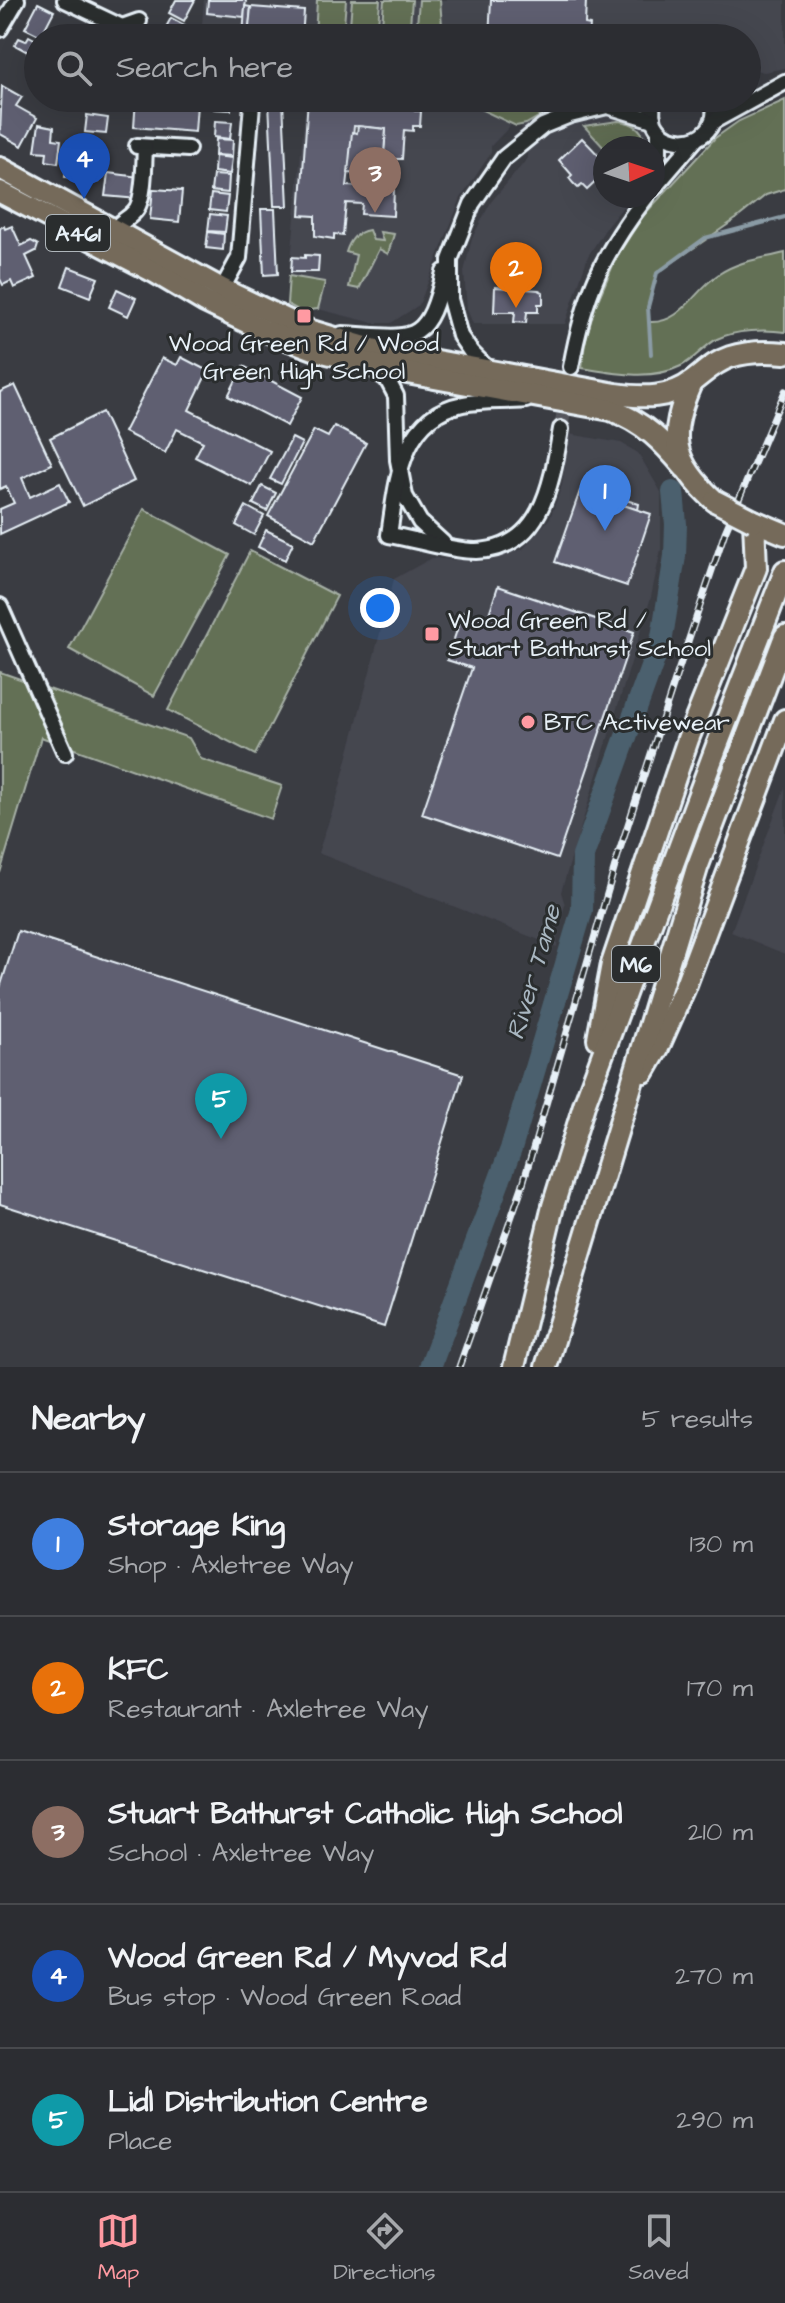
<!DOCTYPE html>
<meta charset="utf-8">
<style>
body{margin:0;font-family:"Architects Daughter",sans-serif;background:#38393e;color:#f1f3f6}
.compass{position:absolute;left:593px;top:136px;width:72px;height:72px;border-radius:50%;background:#2c2d32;box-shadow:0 8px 32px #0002;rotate:87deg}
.you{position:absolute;left:380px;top:608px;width:28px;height:28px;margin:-20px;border:6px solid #fff;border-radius:50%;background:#1a73e8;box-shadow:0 0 0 12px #1a73e833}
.badge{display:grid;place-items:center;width:52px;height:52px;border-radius:50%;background:#ff9aa2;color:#fff;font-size:26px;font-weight:700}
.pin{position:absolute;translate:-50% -66px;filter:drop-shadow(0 2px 4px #0008)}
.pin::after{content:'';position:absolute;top:42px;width:28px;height:24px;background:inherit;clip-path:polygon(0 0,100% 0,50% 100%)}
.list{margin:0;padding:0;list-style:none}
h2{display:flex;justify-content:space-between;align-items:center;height:104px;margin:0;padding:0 32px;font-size:34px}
h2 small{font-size:26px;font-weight:400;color:#a6a8ac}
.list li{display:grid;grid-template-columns:52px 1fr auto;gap:24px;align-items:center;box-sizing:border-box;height:144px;padding:0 32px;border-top:2px solid #48494d}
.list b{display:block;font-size:30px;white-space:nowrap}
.list p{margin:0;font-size:26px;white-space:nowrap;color:#a6a8ac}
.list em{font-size:26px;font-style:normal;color:#a6a8ac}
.icon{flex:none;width:44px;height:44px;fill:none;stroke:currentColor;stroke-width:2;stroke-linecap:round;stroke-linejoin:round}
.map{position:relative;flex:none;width:785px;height:1367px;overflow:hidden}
.search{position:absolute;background:#2c2d32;box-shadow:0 8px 32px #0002;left:24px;right:24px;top:24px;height:88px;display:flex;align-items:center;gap:20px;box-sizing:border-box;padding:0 28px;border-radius:44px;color:#a6a8ac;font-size:30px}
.sheet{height:824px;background:#2c2d32}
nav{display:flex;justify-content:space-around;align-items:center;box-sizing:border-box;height:112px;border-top:2px solid #48494d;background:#2c2d32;font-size:22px;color:#a6a8ac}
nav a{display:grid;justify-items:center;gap:4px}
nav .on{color:#ff9aa2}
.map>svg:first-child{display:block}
.built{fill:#454650}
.green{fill:#646f55;stroke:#a6b0a6;stroke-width:2}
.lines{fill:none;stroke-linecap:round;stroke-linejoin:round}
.stream{stroke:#8a9ba5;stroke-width:4}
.river{stroke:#4b616e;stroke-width:22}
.building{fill:#5e5f71;stroke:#e8f1f8;stroke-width:2;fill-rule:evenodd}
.minor-tunnel{stroke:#54575d;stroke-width:14;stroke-dasharray:14 7;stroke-linecap:butt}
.minor-casing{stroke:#e8f1f8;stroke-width:20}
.highway-casing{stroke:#e8f1f8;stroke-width:26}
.minor{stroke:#2a2d2e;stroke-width:14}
.highway{stroke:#746a5a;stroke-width:20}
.rail-casing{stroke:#e8f1f8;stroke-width:7}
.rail{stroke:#2a2d2e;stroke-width:4;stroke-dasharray:12;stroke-linecap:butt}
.highway-bridge-casing{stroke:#e8f1f8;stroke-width:26;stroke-linecap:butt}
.highway-bridge{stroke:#746a5a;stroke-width:20}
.poi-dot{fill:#ff9aa2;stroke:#2a2d2e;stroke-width:3}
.labels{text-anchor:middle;stroke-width:6;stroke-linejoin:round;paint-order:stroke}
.shield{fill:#2a2d2e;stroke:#afb6bb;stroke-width:2}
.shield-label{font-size:22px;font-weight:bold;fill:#e8f1f8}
.poi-label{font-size:24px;fill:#e8f1f8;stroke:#2a2d2e;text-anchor:start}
.water-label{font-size:26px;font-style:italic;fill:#a9b7c1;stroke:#2a2d2e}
</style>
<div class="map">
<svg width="785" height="1367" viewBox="0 0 785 1367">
<rect width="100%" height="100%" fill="#3a3c42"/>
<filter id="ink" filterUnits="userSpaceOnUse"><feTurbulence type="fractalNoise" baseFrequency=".0125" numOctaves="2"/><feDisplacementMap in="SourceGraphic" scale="16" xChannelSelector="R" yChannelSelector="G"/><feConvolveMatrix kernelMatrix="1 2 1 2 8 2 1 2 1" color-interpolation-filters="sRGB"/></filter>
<g filter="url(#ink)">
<g class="built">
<polygon points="204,0 785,0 785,68 764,72 747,68 747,38 201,38"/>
<polygon points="306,98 651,98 647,132 650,148 605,148 605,196 632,196 608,225 588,256 565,324 473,324 467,309 464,272 472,238 491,202 528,158 521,126 511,125 491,146 491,153 461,198 419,305 391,323 374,323 314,308 300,311 287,304"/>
<polygon points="569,434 621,443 638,453 661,492 661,549 651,597 561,892 565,905 557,930 557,947 318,853 338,794 394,579 432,558 484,562 523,549 550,518 562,485"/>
<polygon points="785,787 785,954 731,932"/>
</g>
<g class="green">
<polygon points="317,0 346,0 343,38 315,38"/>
<polygon points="352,0 380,0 377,38 349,38"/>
<polygon points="384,0 412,0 409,38 381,38"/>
<polygon points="419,0 440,0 443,38 416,38"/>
<polygon points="431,98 513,98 527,101 532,106 546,106 547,112 526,124 516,126 474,106 436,102"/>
<path d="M785,100v89l-19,6 -30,24 -79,54 -9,34 1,15c33,2 45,-32 70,-48 21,-14 43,-15 66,-21v79c-20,-3 -50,-2 -68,7 -13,7 -23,21 -36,27 -30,15 -68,7 -99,2l3,-26 10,-35 22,-51 26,-40 72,-78 24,-17z"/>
<path d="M618,121c17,1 27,10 28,27l-41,1 -21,-23z"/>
<path d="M369,230l4,10 10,1 -3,-9 14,2 -6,20 -9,-5 -20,40 -10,-2 7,-32 -10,-3c4,-12 10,-20 23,-22z"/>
<polygon points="289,276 325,282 318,309 300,311 287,304"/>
<polygon points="144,509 230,555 154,696 69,649"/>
<polygon points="250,551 337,596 255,755 168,710"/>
<polygon points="0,672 189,738 201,759 282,786 271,819 41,737 0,873"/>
</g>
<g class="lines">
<polyline class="stream" points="651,354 648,307 657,273 705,238 785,217"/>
<polyline class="river" points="430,1367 511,1149 582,910 583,856 662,637 675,556 676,524 673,492"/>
</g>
<g class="building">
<polygon points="176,0 195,0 184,21 169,13"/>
<polygon points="208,0 246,0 244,17 207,13"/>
<polygon points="491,0 586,0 585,24 590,25 589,38 489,38"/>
<polygon points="38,3 54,11 41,36 25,28"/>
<polygon points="245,6 251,7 248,38 243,38"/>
<polygon points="251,7 304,11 302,38 248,38"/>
<polygon points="171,18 186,26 179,38 160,38"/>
<polygon points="29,36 38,41 37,57 15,45 19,38 26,41"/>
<polygon points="2,86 22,97 16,106 37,118 22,146 0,134"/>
<polygon points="215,98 232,98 231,110 214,109"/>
<path d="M308,98l10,1v5l6,1v-6l34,-1 -1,3 59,5 -1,5h6l-1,15h-7v5l-9,-1 -2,29h-7l-2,57 -32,-2 1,-10 -16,-1 -3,32 -9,-1v5l-19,-3v-20l-15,-1zM354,126l32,3 -4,47 -18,-2 -1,13 -16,-1z"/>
<polygon points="136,99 197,104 195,132 134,127"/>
<polygon points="283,101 288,206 274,206 269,102"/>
<polygon points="87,115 108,118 106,134 85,132"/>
<polygon points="215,121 232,122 230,139 214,137"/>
<polygon points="39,124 54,127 53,139 61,140 58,163 46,161 47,152 35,151"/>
<polygon points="358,126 386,129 382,176 348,173 352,132 357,133"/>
<polygon points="582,138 605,162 605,173 587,190 582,185 578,188 573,183 569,178 572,175 559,160"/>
<polygon points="216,139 233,140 232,156 215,155"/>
<polygon points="69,151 83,154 79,179 65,177"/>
<polygon points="215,156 232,158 230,174 214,172"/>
<polygon points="82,161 101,164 98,182 79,179"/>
<polygon points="108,173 140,177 138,199 105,196"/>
<polygon points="213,175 229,176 228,193 211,191"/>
<polygon points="153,189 182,191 179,222 150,219"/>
<polygon points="211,194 228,196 226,212 209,210"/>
<polygon points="261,209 275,209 278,274 264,275"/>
<polygon points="210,214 227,216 225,232 208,231"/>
<polygon points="4,226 5,229 12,226 21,246 31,241 38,245 36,251 26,256 36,278 14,288 11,281 3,285 0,279 0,228"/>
<polygon points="208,232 224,234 223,250 206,248"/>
<polygon points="305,255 319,256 318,272 291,272 292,257 305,258"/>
<polygon points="69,267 98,278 90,297 62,286"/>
<polygon points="495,287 539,290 543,292 543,304 538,304 538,312 527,312 526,323 514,322 515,312 494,312"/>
<polygon points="117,289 136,298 128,316 109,307"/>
<polygon points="181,357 208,371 189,410 270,451 252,486 195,457 203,442 177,429 165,453 124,432 162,358 177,365"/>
<polygon points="243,366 302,397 287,426 228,396"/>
<polygon points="15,385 52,464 22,478 30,497 60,483 69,502 0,534 0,509 14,503 6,486 0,489 0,392"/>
<polygon points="102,412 134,481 83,506 50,438"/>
<polygon points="334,426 366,443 314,541 268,516 314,430 328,437"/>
<polygon points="292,438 302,443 281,484 270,479"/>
<polygon points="262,486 276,493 267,511 253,504"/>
<polygon points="591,489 639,504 638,510 589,494"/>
<polygon points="580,491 651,514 627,586 555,562"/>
<polygon points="246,506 264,516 254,535 236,525"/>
<polygon points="266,530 293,543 285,560 258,547"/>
<polygon points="498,586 634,632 557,859 422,814 472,668 447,660 463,612 487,620"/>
<polygon points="18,931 463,1075 384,1327 0,1204 0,988"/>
</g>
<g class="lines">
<polyline class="minor-tunnel" points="561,429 571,367"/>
<g class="minor-casing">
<g id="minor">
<polyline points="65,0 122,27 139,21"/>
<polyline points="0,29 17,0"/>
<path d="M654,98c-16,55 73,58 59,0"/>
<polyline points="611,107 653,120"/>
<polyline points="712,122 785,82"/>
<polyline points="137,146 188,149"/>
<polyline points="653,178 659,153 659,130"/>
<polyline points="653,189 696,139"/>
<path d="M114,230c7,-9 14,-11 20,-18 11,-10 10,-50 11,-65"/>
<polyline points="222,289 239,258 252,104"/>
<path d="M342,334c68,3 85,16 102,-62"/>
<path d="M571,367c13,-72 31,-113 76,-171"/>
<polyline points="372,369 387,379 396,396 398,460 405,496 420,522 443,543"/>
<polyline points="489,370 471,352 460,336 450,299 450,260 472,204 504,158 543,126 570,115 640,98"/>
<path d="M526,400c-21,2 -43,0 -63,4 -63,12 -66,79 -74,131 27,4 60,16 87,16 67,-2 76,-70 85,-122"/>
<polyline points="0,606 65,753"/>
</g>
</g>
<g class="highway-casing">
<g id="highway">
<path d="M0,168l222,121 86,41 68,20 240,44c27,4 54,5 77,-13 12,-9 22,-19 37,-24 18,-6 36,-6 55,-4"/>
<path d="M0,192l156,81 49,29 58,28 56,21 88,22 204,37c33,12 52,32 74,58"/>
<path d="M691,383c-23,53 -20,78 24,118"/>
<polyline points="598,1039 612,964 688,739 756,568 754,521 785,534"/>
<polyline points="644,1072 658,1048 685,987 785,720"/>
<polyline points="514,1367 553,1206 585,1102 716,748 785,571"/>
<polyline points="546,1367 697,868 785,636"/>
</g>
</g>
<use href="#minor" class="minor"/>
<use href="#highway" class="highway"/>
<g class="rail-casing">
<polyline id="rail" points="459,1367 522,1187 620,849 676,677 725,532 785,391"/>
</g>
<use href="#rail" class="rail"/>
<g class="highway-bridge-casing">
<polyline id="highway-bridge" points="715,501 754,521"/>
</g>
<use href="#highway-bridge" class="highway-bridge"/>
</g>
</g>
<g class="poi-dot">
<rect x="296" y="308" width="16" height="16" rx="4"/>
<rect x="424" y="626" width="16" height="16" rx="4"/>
<circle cx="528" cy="722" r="8"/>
</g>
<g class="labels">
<g class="shield">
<rect x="46" y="215" width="64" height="36" rx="6"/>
<rect x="612" y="946" width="48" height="36" rx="6"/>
</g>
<g class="shield-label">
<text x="78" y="241">A461</text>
<text x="636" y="972">M6</text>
</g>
<g class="poi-label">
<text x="304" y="351" text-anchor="middle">Wood Green Rd / Wood<tspan x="304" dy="28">Green High School</tspan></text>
<text x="448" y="628">Wood Green Rd /<tspan x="448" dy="28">Stuart Bathurst School</tspan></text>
<text x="544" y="730">BTC Activewear</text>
</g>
<g class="water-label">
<text transform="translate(533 972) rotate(-74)" y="9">River Tame</text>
</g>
</g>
</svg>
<svg class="compass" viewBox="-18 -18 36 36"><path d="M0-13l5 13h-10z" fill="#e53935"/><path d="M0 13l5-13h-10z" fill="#a6a8ac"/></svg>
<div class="you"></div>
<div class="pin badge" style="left:605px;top:531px;background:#3f7fe0">1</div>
<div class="pin badge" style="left:516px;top:308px;background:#e8710a">2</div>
<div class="pin badge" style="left:375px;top:213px;background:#8d6e63">3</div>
<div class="pin badge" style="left:84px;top:199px;background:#1a4fb4">4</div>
<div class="pin badge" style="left:221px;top:1139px;background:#0f9aa8">5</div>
<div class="search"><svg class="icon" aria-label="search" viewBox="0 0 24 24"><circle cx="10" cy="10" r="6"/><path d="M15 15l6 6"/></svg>Search here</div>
</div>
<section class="sheet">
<h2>Nearby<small>5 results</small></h2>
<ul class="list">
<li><span class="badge" style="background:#3f7fe0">1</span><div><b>Storage King</b><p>Shop · Axletree Way</p></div><em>130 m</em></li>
<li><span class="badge" style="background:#e8710a">2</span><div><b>KFC</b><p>Restaurant · Axletree Way</p></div><em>170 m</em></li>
<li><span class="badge" style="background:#8d6e63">3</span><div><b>Stuart Bathurst Catholic High School</b><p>School · Axletree Way</p></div><em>210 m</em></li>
<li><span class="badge" style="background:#1a4fb4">4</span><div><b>Wood Green Rd / Myvod Rd</b><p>Bus stop · Wood Green Road</p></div><em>270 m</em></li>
<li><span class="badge" style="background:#0f9aa8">5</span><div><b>Lidl Distribution Centre</b><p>Place</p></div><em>290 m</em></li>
</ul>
</section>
<nav>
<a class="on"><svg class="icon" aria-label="map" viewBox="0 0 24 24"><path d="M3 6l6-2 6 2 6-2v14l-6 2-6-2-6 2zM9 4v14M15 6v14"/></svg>Map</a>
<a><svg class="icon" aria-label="directions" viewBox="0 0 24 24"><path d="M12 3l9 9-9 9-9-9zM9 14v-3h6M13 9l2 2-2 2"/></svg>Directions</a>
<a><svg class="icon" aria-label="saved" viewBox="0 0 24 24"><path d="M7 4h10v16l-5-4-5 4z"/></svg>Saved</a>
</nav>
